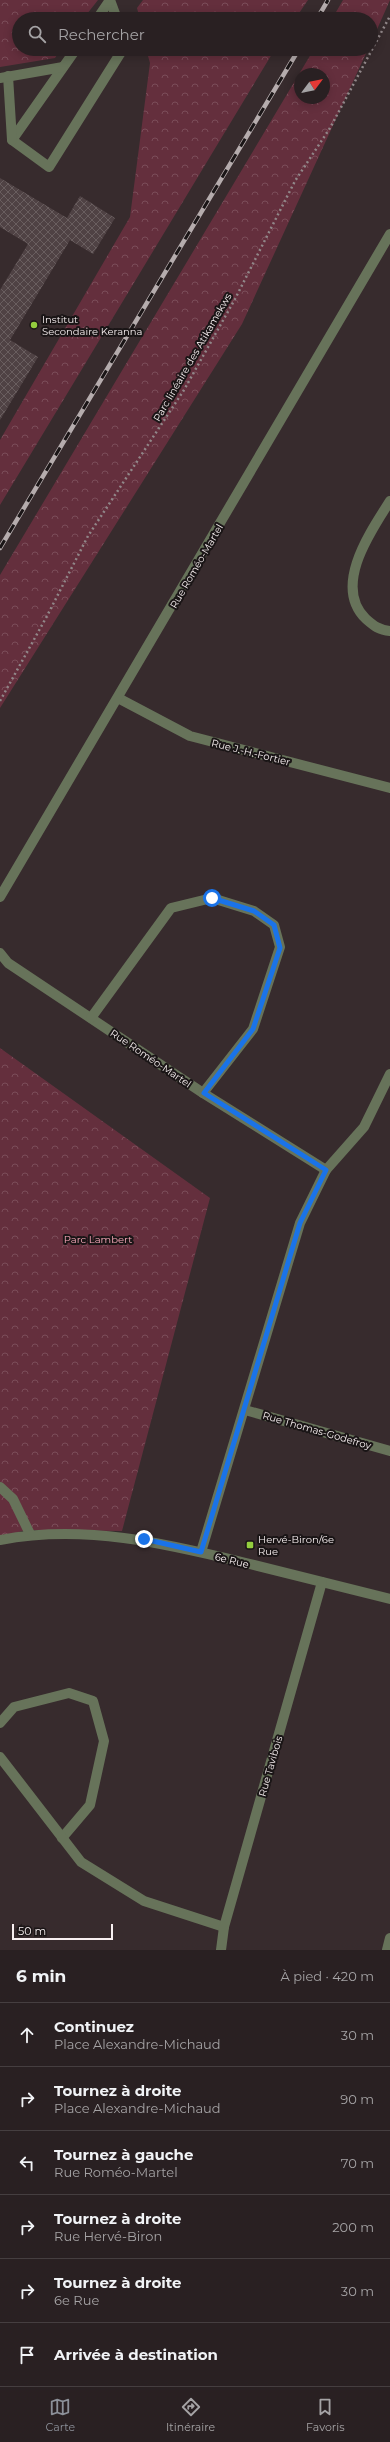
<!DOCTYPE html>
<html lang="fr">
<meta charset="utf-8">
<style>
body{margin:0;font-family:Montserrat,sans-serif;background:#352d2f;color:#f1f3f6}
.compass{position:absolute;left:294px;top:68px;width:36px;height:36px;border-radius:50%;background:#292022;box-shadow:0 2px 10px #0003;rotate:58deg}
.scale{position:absolute;left:12px;bottom:10px;width:101px;box-sizing:border-box;padding-left:4px;border:2px solid #f7eff0;border-top:0;font-size:11px;line-height:14px;white-space:nowrap;color:#f7eff0;-webkit-text-stroke:3px #1a1516;paint-order:stroke}
.stop{position:absolute;width:12px;height:12px;margin:-9px;border:3px solid #1a73e8;border-radius:50%;background:#fff}
.stop.end{background:#1a73e8;border-color:#fff;box-shadow:0 1px 4px #0008}
.list{margin:0;padding:0;list-style:none}
h2{display:flex;justify-content:space-between;align-items:center;height:52px;margin:0;padding:0 16px;font-size:17px}
h2 small{font-size:13px;font-weight:400;color:#a5a3a5}
.list li{display:grid;grid-template-columns:26px 1fr auto;gap:12px;align-items:center;box-sizing:border-box;height:64px;padding:0 16px;border-top:1px solid #453e40}
.list b{display:block;font-size:15px;white-space:nowrap}
.list p{margin:0;font-size:13px;white-space:nowrap;color:#a5a3a5}
.list em{font-size:13px;font-style:normal;color:#a5a3a5}
.icon{flex:none;width:22px;height:22px;fill:none;stroke:currentColor;stroke-width:2;stroke-linecap:round;stroke-linejoin:round}
.map{position:relative;flex:none;width:390px;height:1950px;overflow:hidden}
.search{position:absolute;background:#292022;box-shadow:0 2px 10px #0003;left:12px;right:12px;top:12px;height:44px;display:flex;align-items:center;gap:10px;box-sizing:border-box;padding:0 14px;border-radius:22px;color:#a5a3a5;font-size:15px}
.sheet{height:436px;background:#292022}
nav{display:flex;justify-content:space-around;align-items:center;box-sizing:border-box;height:56px;border-top:1px solid #453e40;background:#292022;font-size:11px;color:#a5a3a5}
nav a{display:grid;justify-items:center;gap:2px}
nav .on{color:#8c9099}
.map>svg:first-child{display:block}
.forest{fill:url(#forest-crowns);fill-rule:evenodd}
.building{fill:url(#building-cross-hatch)}
.lines{fill:none;stroke-linecap:round;stroke-linejoin:round}
.path{stroke:#918789;stroke-width:2.5;stroke-dasharray:2 3;stroke-linecap:butt}
.minor{stroke:#67735a;stroke-width:10}
.rail-casing{stroke:#b5acad;stroke-width:4.5}
.rail{stroke:#1a1516;stroke-width:3;stroke-dasharray:9;stroke-linecap:butt}
.route{stroke:#1a73e8;stroke-width:5}
.poi-dot{fill:#93cd3e;stroke:#1a1516;stroke-width:1.5}
.labels{text-anchor:middle;stroke-width:4;stroke-linejoin:round;paint-order:stroke}
.poi-label{font-size:10px;fill:#f7eff0;stroke:#1a1516;text-anchor:start}
.street-label{font-size:10px;fill:#f7eff0;stroke:#1a1516}
.park-label{font-size:10px;fill:#fdacbe;stroke:#1a1516}
</style>
<div class="map">
<svg width="390" height="1950" viewBox="0 0 390 1950">
<defs>
<pattern id="forest-crowns" width="20" height="18" patternUnits="userSpaceOnUse"><rect width="20" height="18" fill="#642f3d"/><path d="M2 6a3 3 0 1 1 6 0M12 15a3 3 0 1 1 6 0" fill="none" stroke="#7b4d59"/></pattern>
<pattern id="building-cross-hatch" width="8" height="8" patternUnits="userSpaceOnUse"><rect width="8" height="8" fill="#4f4244"/><path d="M0 0l8 8M0 8l8-8" fill="none" stroke="#695e5f"/></pattern>
</defs>
<rect width="100%" height="100%" fill="#372b2d"/>
<g class="forest">
<polygon points="0,0 98,0 83,19 19,19 19,49 61,49 55,58 0,67"/>
<polygon points="143,0 308,0 295,19 140,19 137,8"/>
<polygon points="343,0 390,0 371,43 371,19 332,19"/>
<polygon points="146,49 275,49 0,505 0,440 130,217 150,63"/>
<path d="M314,49h54l-126,275 -242,384v-133zM300,74h24v24h-24z"/>
<polygon points="0,1048 210,1198 122,1531 25,1530 0,1538"/>
</g>
<polygon class="building" points="0,178 67,218 80,196 115,218 93,254 70,240 10,340 38,357 0,420 0,290 28,244 0,227"/>
<g class="lines">
<polyline class="path" points="0,701 47,616 88,536 184,390 235,299 295,181 330,128 390,16"/>
<g class="minor">
<polyline points="110,0 117,19"/>
<polyline points="97,19 110,0"/>
<polyline points="76,49 12,140 49,167 123,49"/>
<polyline points="8,76 12,140"/>
<polyline points="0,78 63,67"/>
<path d="M390,501c-19,30 -58,85 -24,118 8,7 13,11 24,12"/>
<polyline points="118,698 190,736 390,788"/>
<polyline points="0,897 390,234"/>
<polyline points="0,953 8,963 203,1093 326,1170"/>
<polyline points="91,1018 171,908 212,898 254,911 274,925 280,947 253,1029 203,1093"/>
<polyline points="245,1410 390,1451"/>
<polyline points="0,1487 13,1499 30,1534"/>
<path d="M0,1540c84,-16 164,3 246,23 48,12 96,24 144,36"/>
<polyline points="201,1552 300,1223 326,1170 364,1127 390,1074"/>
<polyline points="0,1723 14,1707 69,1693 93,1701 104,1741 90,1805 62,1838"/>
<polyline points="0,1757 81,1862 144,1901 224,1927"/>
<polyline points="221,1950 224,1927 322,1582"/>
<polyline points="387,1950 390,1938"/>
</g>
<g class="rail-casing">
<g id="rail">
<polyline points="317,19 328,0"/>
<polyline points="0,548 299,49"/>
</g>
</g>
<use href="#rail" class="rail"/>
</g>
<g class="lines">
<polyline class="route" points="144,1539 201,1552 300,1223 326,1170 204,1093 253,1029 280,948 274,925 254,911 212,898"/>
</g>
<g class="poi-dot">
<circle cx="34" cy="325" r="4"/>
<rect x="246" y="1541" width="8" height="8" rx="2"/>
</g>
<g class="labels">
<g class="poi-label">
<text x="42" y="323">Institut<tspan x="42" dy="12">Secondaire Keranna</tspan></text>
<text x="258" y="1543">Hervé-Biron/6e<tspan x="258" dy="12">Rue</tspan></text>
</g>
<g class="street-label">
<text transform="translate(192 357) rotate(-60)" y="4">Parc linéaire des Atikamekws</text>
<text transform="translate(196 566) rotate(-60)" y="4">Rue Roméo-Martel</text>
<text transform="translate(251 752) rotate(14)" y="4">Rue J.-H.-Fortier</text>
<text transform="translate(151 1058) rotate(34)" y="4">Rue Roméo-Martel</text>
<text transform="translate(317 1430) rotate(16)" y="4">Rue Thomas-Godefroy</text>
<text transform="translate(232 1560) rotate(14)" y="4">6e Rue</text>
<text transform="translate(270 1766) rotate(-74)" y="4">Rue Tavibois</text>
</g>
<g class="park-label">
<text x="98" y="1243">Parc Lambert</text>
</g>
</g>
</svg>
<svg class="compass" viewBox="-18 -18 36 36"><path d="M0-13l5 13h-10z" fill="#e53935"/><path d="M0 13l5-13h-10z" fill="#a5a3a5"/></svg>
<div class="scale">50 m</div>
<div class="stop" style="left:212px;top:898px"></div>
<div class="stop end" style="left:144px;top:1539px"></div>
<div class="search"><svg class="icon" aria-label="search" viewBox="0 0 24 24"><circle cx="10" cy="10" r="6"/><path d="M15 15l6 6"/></svg>Rechercher</div>
</div>
<section class="sheet">
<h2>6 min<small>À pied · 420 m</small></h2>
<ul class="list">
<li><svg class="icon" aria-label="ahead" viewBox="0 0 24 24"><path d="M12 20V5M6 11l6-6 6 6"/></svg><div><b>Continuez</b><p>Place Alexandre-Michaud</p></div><em>30 m</em></li>
<li><svg class="icon" aria-label="right" viewBox="0 0 24 24"><path d="M7 20v-9h11M14 6l5 5-5 5"/></svg><div><b>Tournez à droite</b><p>Place Alexandre-Michaud</p></div><em>90 m</em></li>
<li><svg class="icon" aria-label="left" viewBox="0 0 24 24"><path d="M17 20v-9H6M10 6l-5 5 5 5"/></svg><div><b>Tournez à gauche</b><p>Rue Roméo-Martel</p></div><em>70 m</em></li>
<li><svg class="icon" aria-label="right" viewBox="0 0 24 24"><path d="M7 20v-9h11M14 6l5 5-5 5"/></svg><div><b>Tournez à droite</b><p>Rue Hervé-Biron</p></div><em>200 m</em></li>
<li><svg class="icon" aria-label="right" viewBox="0 0 24 24"><path d="M7 20v-9h11M14 6l5 5-5 5"/></svg><div><b>Tournez à droite</b><p>6e Rue</p></div><em>30 m</em></li>
<li><svg class="icon" aria-label="arrive" viewBox="0 0 24 24"><path d="M6 21V4h12l-3 4 3 4H6"/></svg><div><b>Arrivée à destination</b></div></li>
</ul>
</section>
<nav>
<a class="on"><svg class="icon" aria-label="map" viewBox="0 0 24 24"><path d="M3 6l6-2 6 2 6-2v14l-6 2-6-2-6 2zM9 4v14M15 6v14"/></svg>Carte</a>
<a><svg class="icon" aria-label="directions" viewBox="0 0 24 24"><path d="M12 3l9 9-9 9-9-9zM9 14v-3h6M13 9l2 2-2 2"/></svg>Itinéraire</a>
<a><svg class="icon" aria-label="saved" viewBox="0 0 24 24"><path d="M7 4h10v16l-5-4-5 4z"/></svg>Favoris</a>
</nav>
